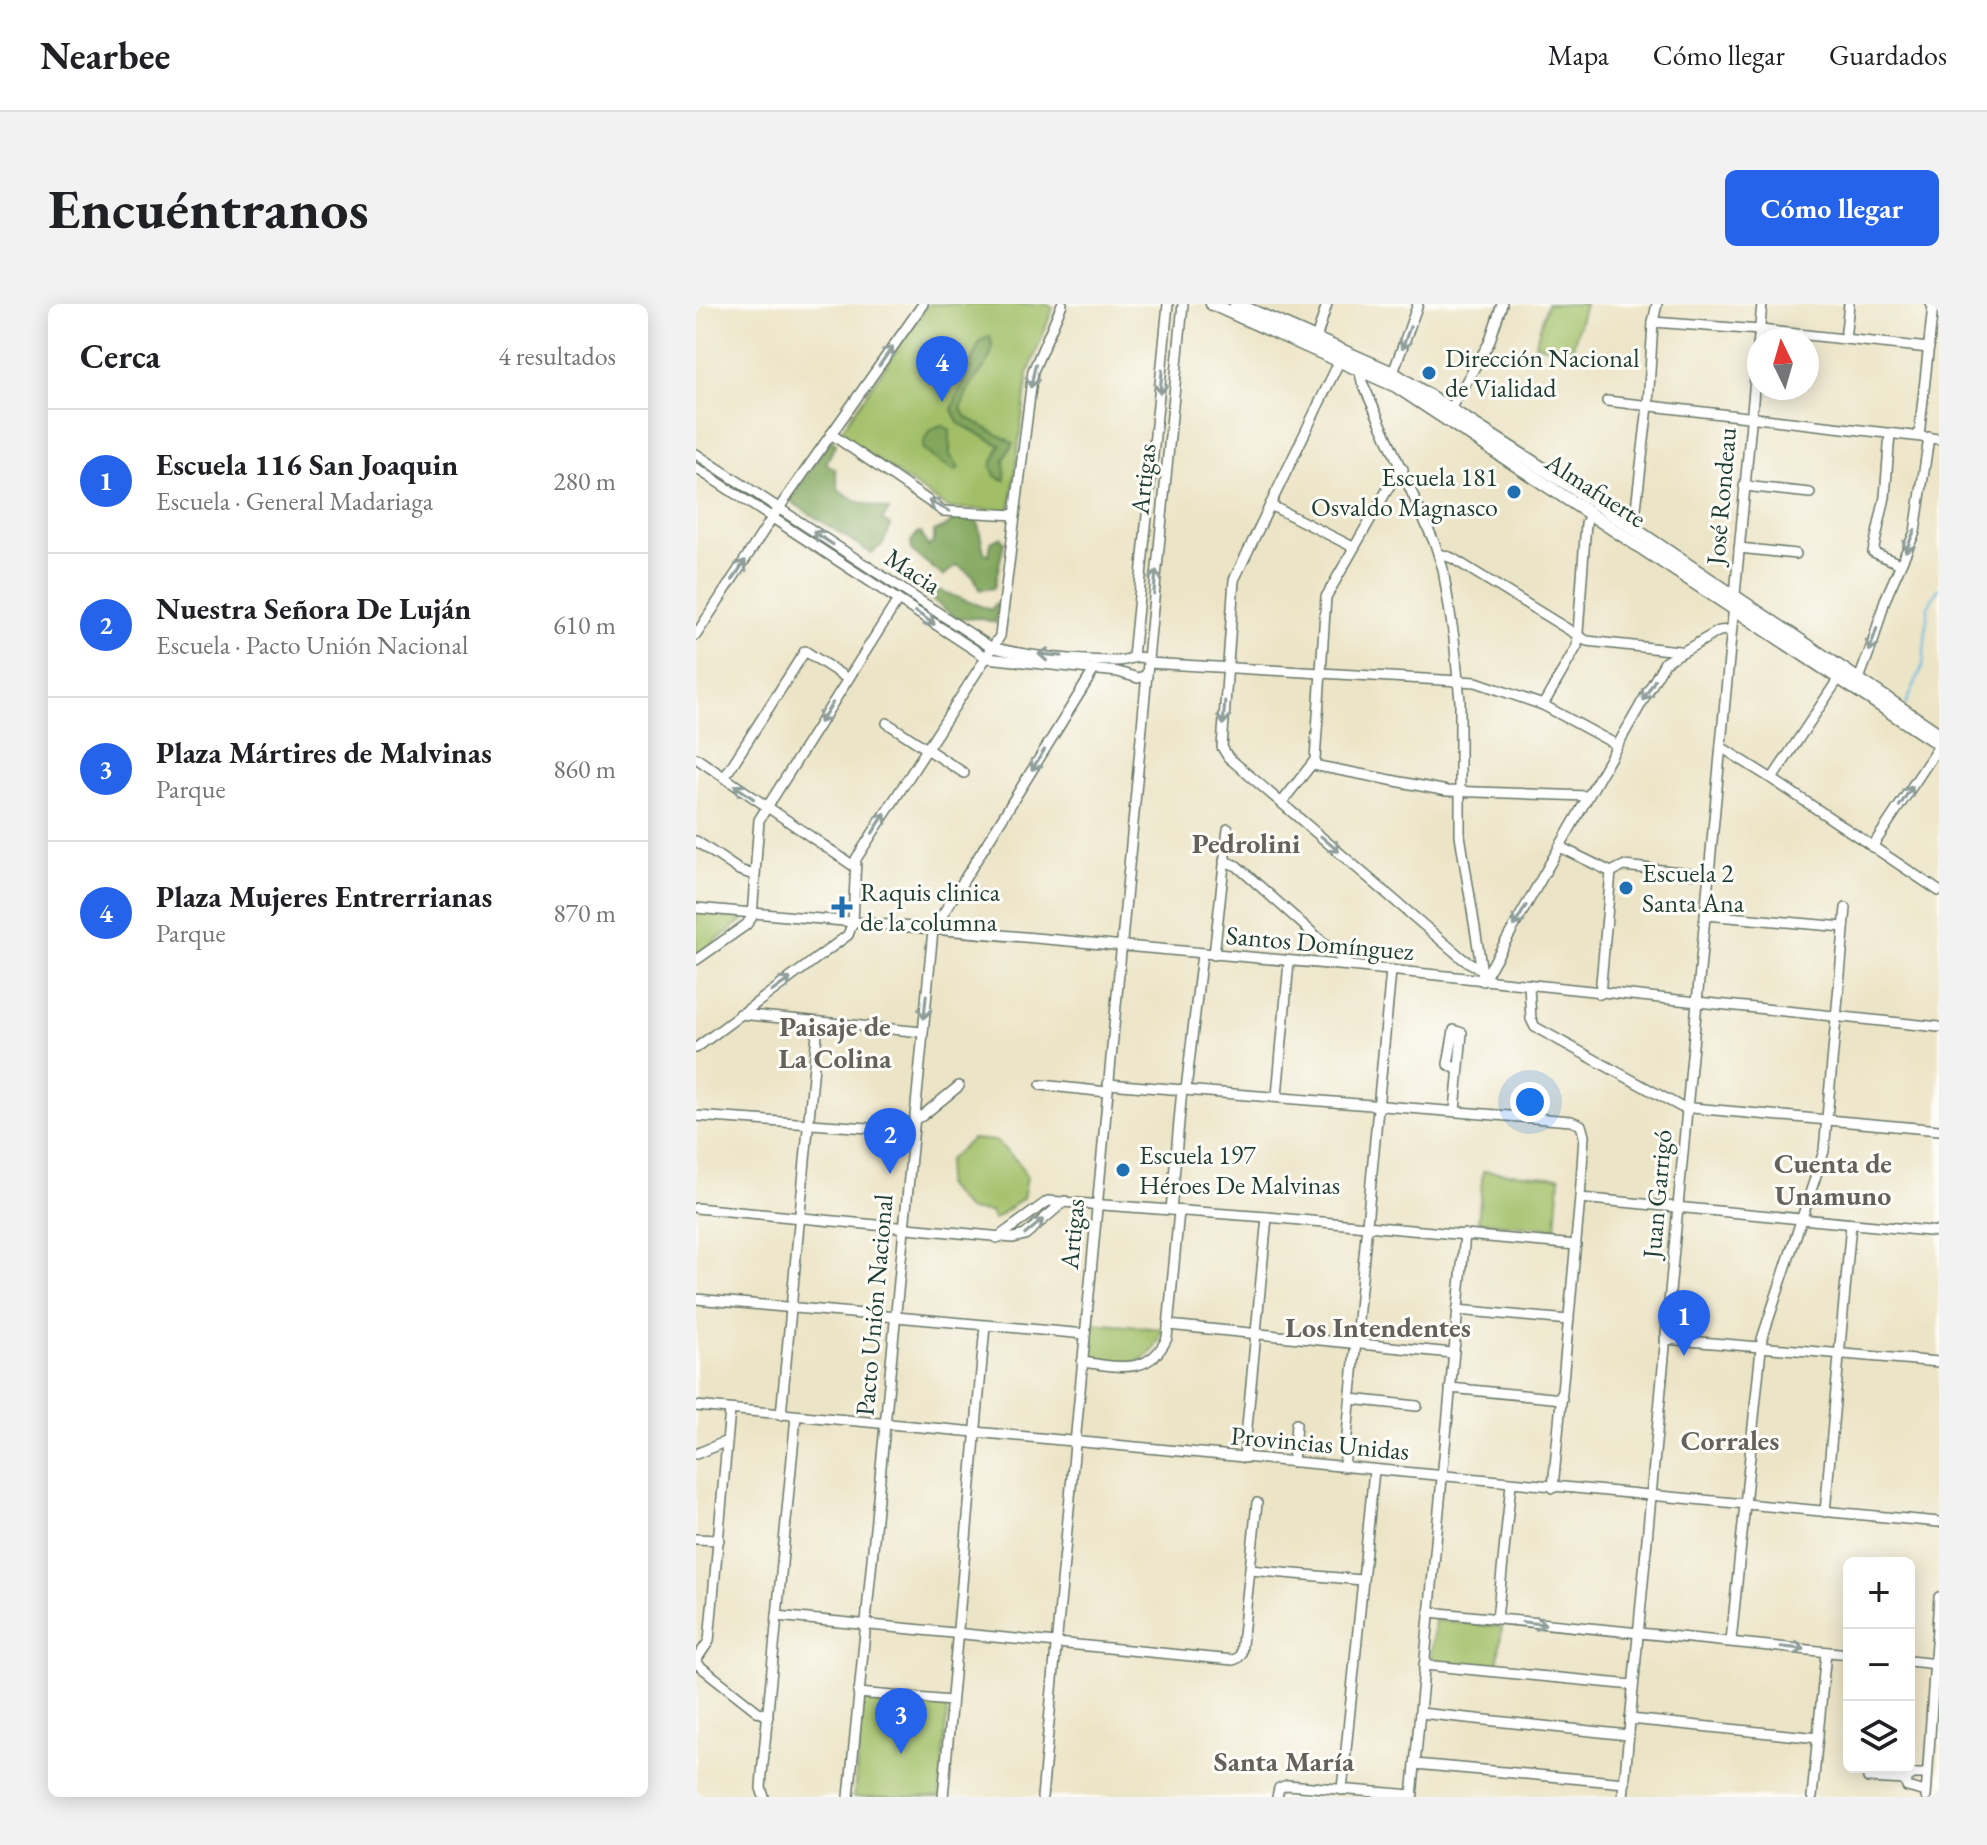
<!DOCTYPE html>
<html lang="es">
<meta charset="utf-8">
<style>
body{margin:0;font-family:"EB Garamond",serif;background:#f2f2f2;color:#202124}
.controls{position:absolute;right:24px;bottom:24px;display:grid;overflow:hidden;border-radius:12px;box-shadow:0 4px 20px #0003}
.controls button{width:72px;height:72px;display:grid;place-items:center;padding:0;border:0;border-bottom:2px solid #e0e0e0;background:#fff;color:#202124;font:40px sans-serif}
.compass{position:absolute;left:1051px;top:24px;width:72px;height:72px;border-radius:50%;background:#fff;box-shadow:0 4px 20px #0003;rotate:355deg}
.you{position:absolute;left:834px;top:798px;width:28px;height:28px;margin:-20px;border:6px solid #fff;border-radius:50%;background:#1a73e8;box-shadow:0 0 0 12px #1a73e833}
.badge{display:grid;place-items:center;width:52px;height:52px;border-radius:50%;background:#2563eb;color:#fff;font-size:26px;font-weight:700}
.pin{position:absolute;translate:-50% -66px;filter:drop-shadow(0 2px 4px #0008)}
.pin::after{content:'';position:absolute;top:42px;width:28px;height:24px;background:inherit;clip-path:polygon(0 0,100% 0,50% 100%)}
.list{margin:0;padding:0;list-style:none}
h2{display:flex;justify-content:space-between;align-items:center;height:104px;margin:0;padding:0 32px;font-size:34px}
h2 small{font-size:26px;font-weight:400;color:#757577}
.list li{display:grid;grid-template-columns:52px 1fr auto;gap:24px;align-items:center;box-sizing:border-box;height:144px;padding:0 32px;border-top:2px solid #e0e0e0}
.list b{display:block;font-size:30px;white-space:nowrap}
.list p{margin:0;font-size:26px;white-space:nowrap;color:#757577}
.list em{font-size:26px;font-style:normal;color:#757577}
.icon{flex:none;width:44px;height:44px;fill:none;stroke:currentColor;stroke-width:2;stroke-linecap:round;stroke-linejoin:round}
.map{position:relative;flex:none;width:1243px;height:1493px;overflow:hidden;border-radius:12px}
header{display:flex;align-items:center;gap:48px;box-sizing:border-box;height:112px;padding:0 40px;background:#fff;border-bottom:2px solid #e0e0e0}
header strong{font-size:38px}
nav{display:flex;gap:44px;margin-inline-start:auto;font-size:28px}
.intro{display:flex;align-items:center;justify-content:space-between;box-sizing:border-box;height:192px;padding:0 48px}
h1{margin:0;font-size:56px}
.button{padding:20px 36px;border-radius:12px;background:#2563eb;color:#fff;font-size:28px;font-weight:700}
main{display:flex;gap:48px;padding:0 48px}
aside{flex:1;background:#fff;border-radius:12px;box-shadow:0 4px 20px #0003}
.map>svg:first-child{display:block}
.green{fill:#a2bf67;stroke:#607e4e;stroke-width:2}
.forest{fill:#81a65c;stroke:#507248;stroke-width:2}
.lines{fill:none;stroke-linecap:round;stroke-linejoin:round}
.stream{stroke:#67bae3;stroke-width:2}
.minor-casing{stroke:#677767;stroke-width:12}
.major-casing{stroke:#677767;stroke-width:15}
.minor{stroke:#fff;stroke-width:9}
.major{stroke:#fff;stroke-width:12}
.oneway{stroke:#8f9e9a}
.poi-dot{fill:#1f6fb2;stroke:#fdfcf7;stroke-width:3}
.labels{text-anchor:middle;stroke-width:6;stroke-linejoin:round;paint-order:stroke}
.poi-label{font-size:26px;fill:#1f3d34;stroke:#fdfcf7;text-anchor:start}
.street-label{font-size:26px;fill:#1f3d34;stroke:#fdfcf7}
.neighbourhood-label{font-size:28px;font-weight:bold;fill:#64625b;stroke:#fdfcf7}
</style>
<header>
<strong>Nearbee</strong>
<nav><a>Mapa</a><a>Cómo llegar</a><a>Guardados</a></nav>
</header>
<div class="intro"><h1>Encuéntranos</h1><a class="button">Cómo llegar</a></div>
<main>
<aside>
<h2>Cerca<small>4 resultados</small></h2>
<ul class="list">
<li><span class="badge">1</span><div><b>Escuela 116 San Joaquin</b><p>Escuela · General Madariaga</p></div><em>280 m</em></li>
<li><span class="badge">2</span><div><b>Nuestra Señora De Luján</b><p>Escuela · Pacto Unión Nacional</p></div><em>610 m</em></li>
<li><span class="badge">3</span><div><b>Plaza Mártires de Malvinas</b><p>Parque</p></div><em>860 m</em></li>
<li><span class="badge">4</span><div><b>Plaza Mujeres Entrerrianas</b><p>Parque</p></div><em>870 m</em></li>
</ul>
</aside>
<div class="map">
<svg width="1243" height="1493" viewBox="0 0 1243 1493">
<rect width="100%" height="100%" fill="#fdfcf7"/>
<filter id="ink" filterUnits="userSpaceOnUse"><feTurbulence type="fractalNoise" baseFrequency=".0125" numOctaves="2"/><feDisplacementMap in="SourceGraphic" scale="16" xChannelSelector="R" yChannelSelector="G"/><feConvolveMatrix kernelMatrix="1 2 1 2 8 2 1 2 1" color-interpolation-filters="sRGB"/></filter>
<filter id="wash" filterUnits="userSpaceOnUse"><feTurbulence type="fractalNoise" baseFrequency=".006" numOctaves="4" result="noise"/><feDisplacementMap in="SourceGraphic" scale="32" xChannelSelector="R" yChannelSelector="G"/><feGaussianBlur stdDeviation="1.8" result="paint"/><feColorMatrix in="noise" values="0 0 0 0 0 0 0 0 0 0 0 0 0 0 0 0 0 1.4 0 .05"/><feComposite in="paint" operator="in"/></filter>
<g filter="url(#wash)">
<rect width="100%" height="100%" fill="#ece4c6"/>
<g class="green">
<polygon points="232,0 351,0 357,4 332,70 314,206 252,204 143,130"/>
<polygon points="851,0 889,0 875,50 839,40"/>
<polygon points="0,608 46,612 47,616 0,652"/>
<polygon points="276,835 300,837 323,859 331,873 327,894 297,916 294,908 271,906 249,881 252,856"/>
<polygon points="787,867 864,873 860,924 782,918"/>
<path d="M395,1019l71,6c-9,43 -40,34 -74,30z"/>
<polygon points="739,1316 806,1323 801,1365 735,1358"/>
<polygon points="171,1395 248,1402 251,1407 244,1493 158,1493 166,1398"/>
</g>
<g class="forest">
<path d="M294,32c8,23 -11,35 -22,54 -3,5 -5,13 -7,19l7,9 45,25 -9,16 1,21 -9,-3 -5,-10 9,-22 -42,-22 -6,-14 28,-68z"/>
<path d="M246,121l8,5v25l9,12 -3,4 -24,-14 -10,-9c3,-12 8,-20 20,-23z"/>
<polygon points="135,135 140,140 130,159 139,165 143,187 163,198 193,206 186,216 195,222 186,241 175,249 94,197"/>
<polygon points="261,212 281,215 288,248 293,251 295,238 305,233 308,239 298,284 284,286 278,273 261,261 247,272 216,247 215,238 222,228 225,229 232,243 238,237 238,227 251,222"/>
<polygon points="242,286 295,306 299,300 302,301 300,319 283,314 262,315 230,291"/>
</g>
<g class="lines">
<polyline class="stream" points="1210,400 1227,361 1232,302 1243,284"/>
</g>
</g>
<g filter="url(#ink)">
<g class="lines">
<g class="minor-casing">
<g id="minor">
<polyline points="957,18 1064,26 1233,44"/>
<polyline points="620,35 631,0"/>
<polyline points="1149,35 1153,0"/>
<polyline points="644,56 538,276 526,443 532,453 767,655 785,665"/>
<polyline points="663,64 666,78 739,240 747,265 758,334 764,397 764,531 786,668"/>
<polyline points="697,69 722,0"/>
<polyline points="911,97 1243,135"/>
<polyline points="754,105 793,39 806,0"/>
<polyline points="1194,129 1189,193 1177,248 1204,260"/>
<polyline points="135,130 247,207 319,211"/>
<polyline points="1223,132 1237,2 1235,0"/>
<path d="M0,150l293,192c29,10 95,15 128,15 12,0 18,-7 31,-2v4"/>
<polyline points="0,164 291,354 422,368 442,374 451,371"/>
<polyline points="1048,182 1114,189"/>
<polyline points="574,201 657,243"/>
<polyline points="935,224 939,213 952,102 957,18 961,0"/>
<polyline points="1043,244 1100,250"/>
<polyline points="744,250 756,254 891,337 983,347"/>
<polyline points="0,331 76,214 227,0"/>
<polyline points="437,353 472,0"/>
<polyline points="452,355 487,0"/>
<polyline points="452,359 780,378 847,401 921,441"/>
<polyline points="1163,375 1177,338 1189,296 1219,228 1233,133"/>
<polyline points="847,401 881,342 890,219 895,209"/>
<polyline points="191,419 268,469"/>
<polyline points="1025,443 1076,475 1243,587"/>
<polyline points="0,454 159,563"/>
<polyline points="617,461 751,487 892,492"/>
<polyline points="28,474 109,347 152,375"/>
<polyline points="1076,475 1143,374"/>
<polyline points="586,498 619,456 630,293 698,174 707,165"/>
<polyline points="0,537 43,566 58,571"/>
<polyline points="864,543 915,568 927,562 1014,571"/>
<polyline points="1176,543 1243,442"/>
<polyline points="528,557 541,562 654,662"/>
<polyline points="0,604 654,662 1243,723"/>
<polyline points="1010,611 1148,623"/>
<polyline points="518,651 532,525"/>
<polyline points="0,656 50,621 56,613 63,516 202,296"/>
<polyline points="787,677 969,358 1023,327 1034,326"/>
<polyline points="833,682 835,715 839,723 985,803 1243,826"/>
<polyline points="904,690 915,568"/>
<polyline points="44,710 226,728"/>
<polyline points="0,744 152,631 157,618 160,555 304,332 337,67 366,0"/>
<polyline points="412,780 875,817 885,821 888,832 884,894 857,1184"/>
<polyline points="345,781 411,788"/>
<polyline points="490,785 506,650"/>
<polyline points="581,792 593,658"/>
<polyline points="759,807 766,729 758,726 752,760 762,766"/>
<polyline points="0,812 216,827"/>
<polyline points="218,815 226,812 263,782"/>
<polyline points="884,894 1243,928"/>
<polyline points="0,904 317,934 329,931 369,897"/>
<polyline points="475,906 486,785"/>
<polyline points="301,934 352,897 571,913 880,941"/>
<polyline points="0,995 389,1030"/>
<polyline points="761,1006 873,1016"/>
<polyline points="472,1021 756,1049"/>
<polyline points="969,1035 1243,1058"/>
<path d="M386,1058c35,4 67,15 85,-24l12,-127"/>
<polyline points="754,1084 866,1095"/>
<polyline points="655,1095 721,1102"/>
<polyline points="0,1102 1243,1218"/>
<polyline points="85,1111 122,719"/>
<polyline points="0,1150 31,1137"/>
<polyline points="548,1154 571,913"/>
<polyline points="597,1158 600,1120"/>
<polyline points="648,1163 695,667"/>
<polyline points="1129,1208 1155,920"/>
<polyline points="0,1235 23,1236"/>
<polyline points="554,1266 666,1276"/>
<polyline points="733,1308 1153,1350"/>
<polyline points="81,1312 537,1356 542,1354 545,1350 561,1199"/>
<polyline points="801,1315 815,1180"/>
<polyline points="1035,1337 1066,1035 1128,847 1150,604"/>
<polyline points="0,1356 13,1337 34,1106"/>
<polyline points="1213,1357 1241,1360"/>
<polyline points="0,1359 61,1407 72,1412"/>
<polyline points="728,1361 937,1381"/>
<polyline points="162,1389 255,1397"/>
<polyline points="724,1409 932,1431"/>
<polyline points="934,1415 1122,1434"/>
<polyline points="719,1460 929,1479"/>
<polyline points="1172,1474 1210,1476"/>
<polyline points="646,1486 678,1166"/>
<polyline points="1230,1488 1211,1483 1209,1478 1211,1474 1217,1470 1231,1470"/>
<polyline points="68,1493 65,1484 66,1470 100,1112"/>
<polyline points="153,1493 237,626 398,366"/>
<polyline points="247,1493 289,1022"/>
<polyline points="346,1493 452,359"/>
<polyline points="581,1493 583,1484 591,1481 717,1491"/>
<polyline points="716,1493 769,930"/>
<polyline points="927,1493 1066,0"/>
<polyline points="1116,1493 1130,1348"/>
<polyline points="1230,1493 1243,1293"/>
</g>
</g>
<g class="major-casing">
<g id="major">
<polyline points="516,0 700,82 1243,440"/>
<polyline points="540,0 697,69 879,185 1243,430"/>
</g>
</g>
<use href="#minor" class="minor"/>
<use href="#major" class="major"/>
</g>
<defs><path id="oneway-shaft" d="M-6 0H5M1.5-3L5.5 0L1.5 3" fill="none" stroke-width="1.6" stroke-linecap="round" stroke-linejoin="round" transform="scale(2)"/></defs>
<g class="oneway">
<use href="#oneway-shaft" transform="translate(710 34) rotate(110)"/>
<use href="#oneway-shaft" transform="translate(190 52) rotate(-55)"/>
<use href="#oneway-shaft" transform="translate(337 72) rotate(102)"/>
<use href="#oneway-shaft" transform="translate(465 78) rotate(96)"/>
<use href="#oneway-shaft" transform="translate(243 202) rotate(-153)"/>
<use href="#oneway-shaft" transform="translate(127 234) rotate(-147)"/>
<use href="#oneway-shaft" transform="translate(1214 237) rotate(113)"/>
<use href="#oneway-shaft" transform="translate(43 266) rotate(-57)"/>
<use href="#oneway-shaft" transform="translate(459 278) rotate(-84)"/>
<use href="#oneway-shaft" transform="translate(229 314) rotate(34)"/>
<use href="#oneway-shaft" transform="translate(1177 336) rotate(108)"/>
<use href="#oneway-shaft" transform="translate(354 351) rotate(-175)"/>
<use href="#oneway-shaft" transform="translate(953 386) rotate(120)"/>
<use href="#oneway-shaft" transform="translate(130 409) rotate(123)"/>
<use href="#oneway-shaft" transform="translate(528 409) rotate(94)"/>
<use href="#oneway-shaft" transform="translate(342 456) rotate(122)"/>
<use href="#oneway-shaft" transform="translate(48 488) rotate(-145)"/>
<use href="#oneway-shaft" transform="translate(1210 492) rotate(-57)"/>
<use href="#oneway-shaft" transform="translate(183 519) rotate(-57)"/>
<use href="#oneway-shaft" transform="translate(634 540) rotate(41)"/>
<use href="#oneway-shaft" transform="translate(824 612) rotate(120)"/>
<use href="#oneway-shaft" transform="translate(85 681) rotate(-36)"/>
<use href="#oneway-shaft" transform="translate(229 703) rotate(96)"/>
<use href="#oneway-shaft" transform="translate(338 923) rotate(-40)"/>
<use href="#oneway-shaft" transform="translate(838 1319) rotate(6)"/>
<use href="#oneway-shaft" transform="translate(1097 1344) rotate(6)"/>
</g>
</g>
<g class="poi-dot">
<circle cx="733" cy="69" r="8"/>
<circle cx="818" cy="188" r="8"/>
<circle cx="930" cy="584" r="8"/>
<path d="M142 591h8v8h8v8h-8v8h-8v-8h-8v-8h8z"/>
<circle cx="427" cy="866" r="8"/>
</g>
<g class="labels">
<g class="poi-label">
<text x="749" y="63">Dirección Nacional<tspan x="749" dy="30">de Vialidad</tspan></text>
<text x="802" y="182" text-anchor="end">Escuela 181<tspan x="802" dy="30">Osvaldo Magnasco</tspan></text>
<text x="946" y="578">Escuela 2<tspan x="946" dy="30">Santa Ana</tspan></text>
<text x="164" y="597">Raquis clinica<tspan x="164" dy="30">de la columna</tspan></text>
<text x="443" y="860">Escuela 197<tspan x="443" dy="30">Héroes De Malvinas</tspan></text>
</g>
<g class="street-label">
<text transform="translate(447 175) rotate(-84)" y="9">Artigas</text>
<text transform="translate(900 186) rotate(33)" y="9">Almafuerte</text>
<text transform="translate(1025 192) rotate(-85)" y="9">José Rondeau</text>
<text transform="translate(217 267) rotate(33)" y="9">Macia</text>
<text transform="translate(624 639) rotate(5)" y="9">Santos Domínguez</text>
<text transform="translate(961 890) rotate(-85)" y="9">Juan Garrigó</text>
<text transform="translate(376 930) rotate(-85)" y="9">Artigas</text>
<text transform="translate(178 1001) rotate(-85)" y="9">Pacto Unión Nacional</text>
<text transform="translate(624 1139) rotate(5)" y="9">Provincias Unidas</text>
</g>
<g class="neighbourhood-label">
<text x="550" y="549">Pedrolini</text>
<text x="139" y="732">Paisaje de<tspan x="139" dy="32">La Colina</tspan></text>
<text x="1137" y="869">Cuenta de<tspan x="1137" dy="32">Unamuno</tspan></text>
<text x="682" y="1033">Los Intendentes</text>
<text x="1034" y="1146">Corrales</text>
<text x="588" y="1467">Santa María</text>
</g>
</g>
</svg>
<div class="controls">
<button>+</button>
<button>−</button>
<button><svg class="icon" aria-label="layers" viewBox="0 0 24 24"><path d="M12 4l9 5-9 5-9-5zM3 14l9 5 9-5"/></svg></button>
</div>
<svg class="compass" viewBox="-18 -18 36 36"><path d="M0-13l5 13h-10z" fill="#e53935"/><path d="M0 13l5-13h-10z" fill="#757577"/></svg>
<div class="you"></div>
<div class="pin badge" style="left:988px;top:1052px">1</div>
<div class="pin badge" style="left:194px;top:870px">2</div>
<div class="pin badge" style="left:205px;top:1450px">3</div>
<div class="pin badge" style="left:246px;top:98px">4</div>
</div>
</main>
